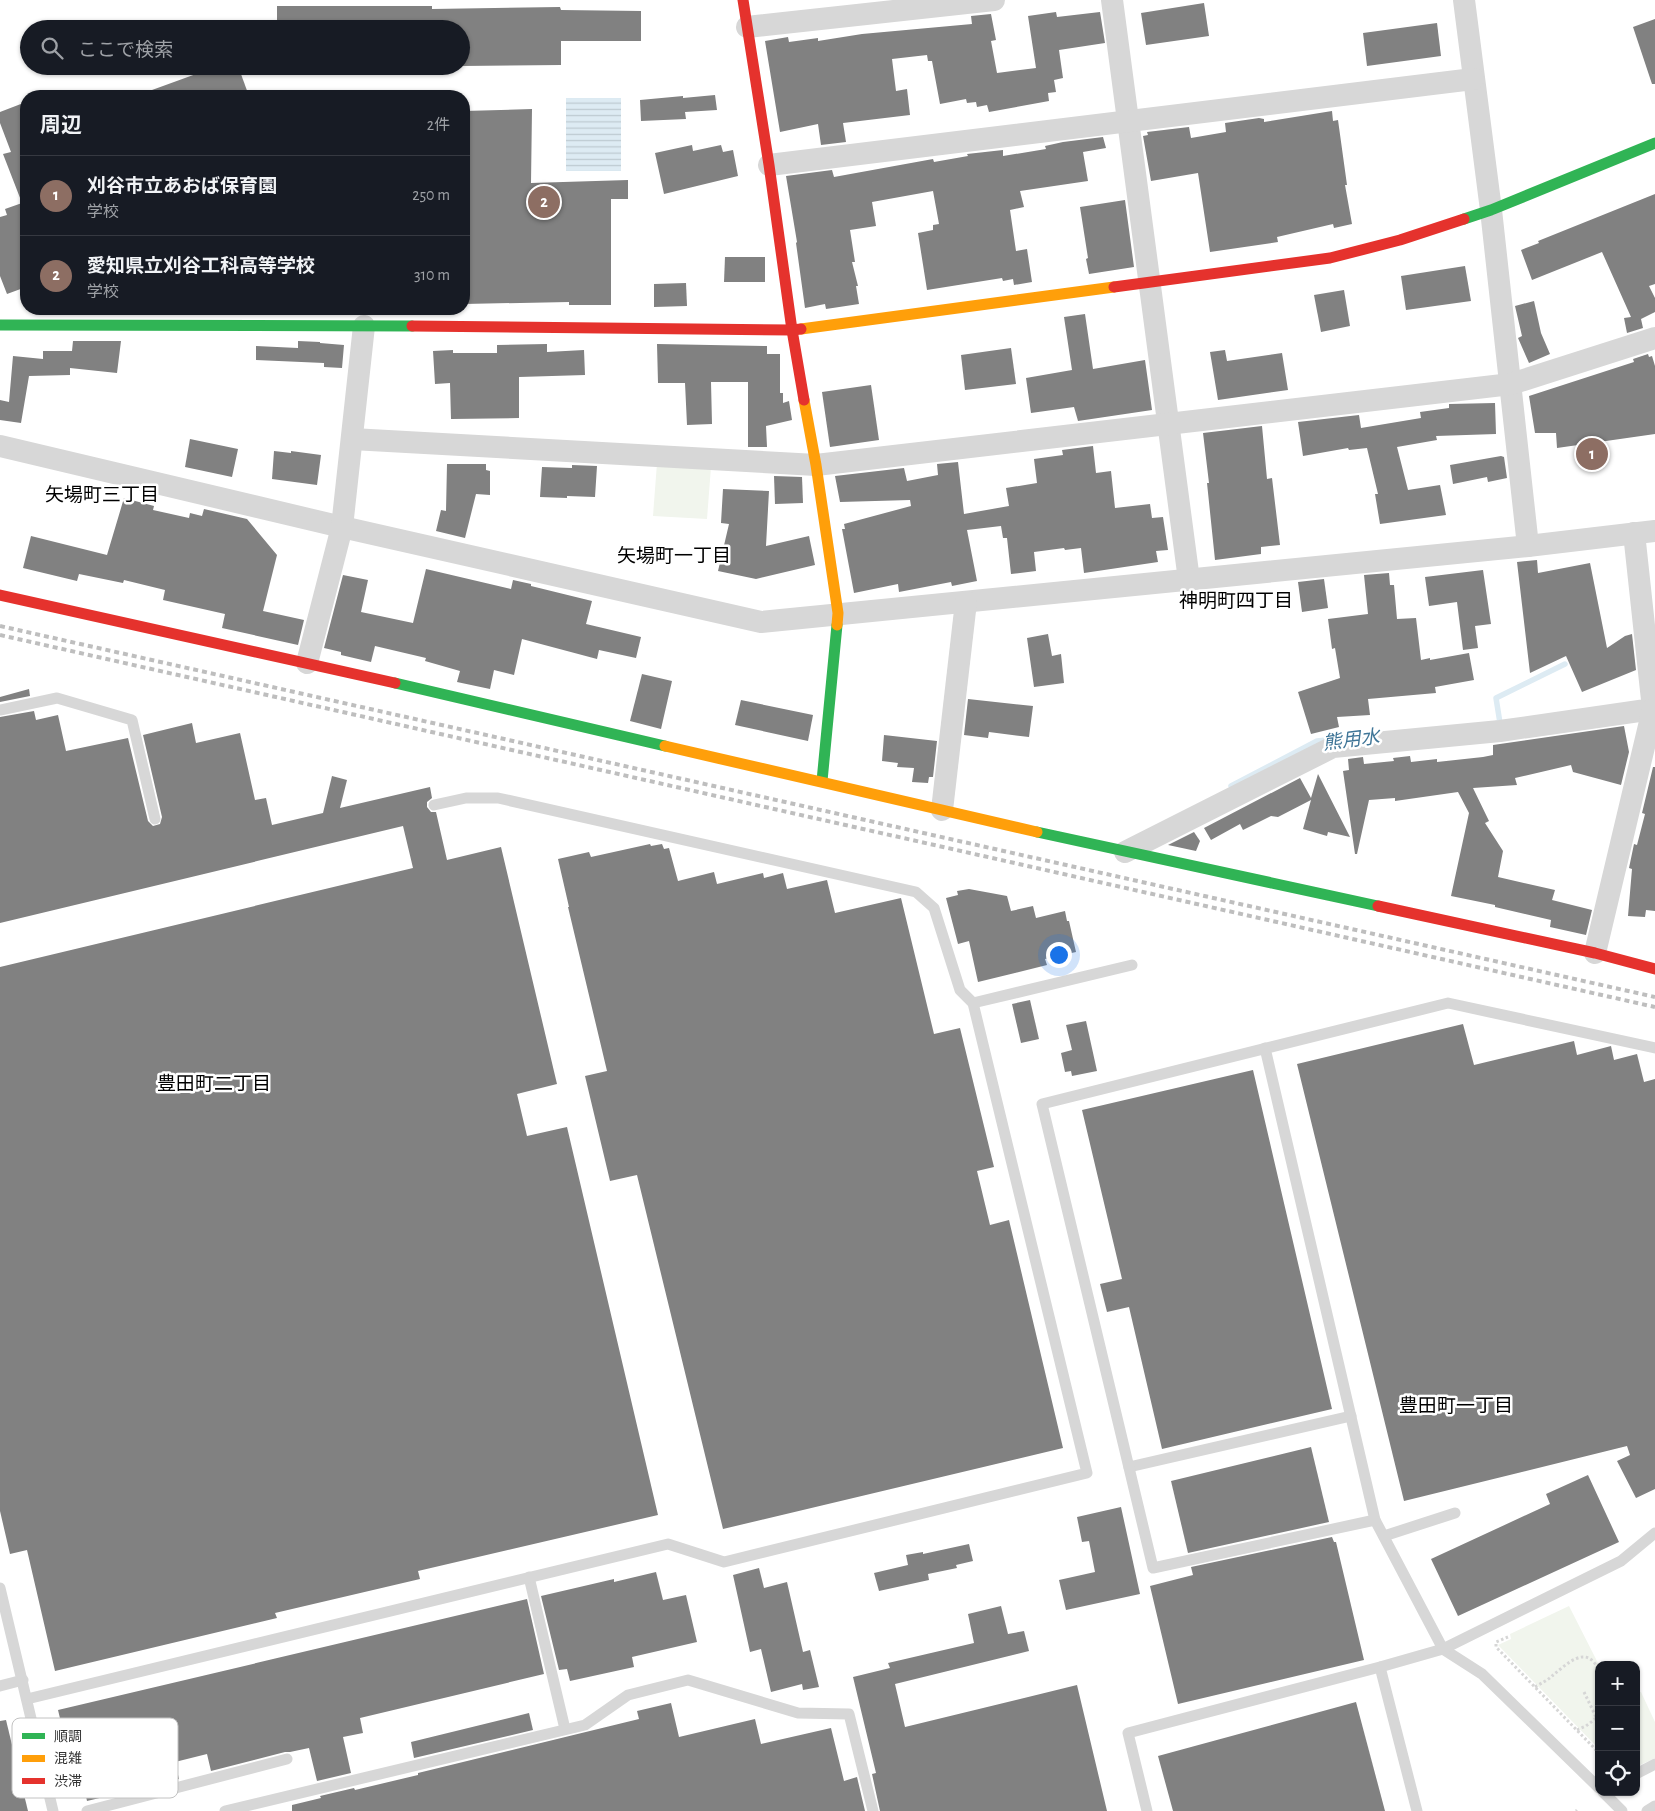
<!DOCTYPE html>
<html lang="ja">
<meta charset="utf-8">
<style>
body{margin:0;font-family:"Alegreya Sans","Noto Sans JP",sans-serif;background:#20242c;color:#f1f3f6}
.controls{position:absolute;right:15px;bottom:15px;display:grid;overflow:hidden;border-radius:10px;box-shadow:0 1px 4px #0004}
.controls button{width:45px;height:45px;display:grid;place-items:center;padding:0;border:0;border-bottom:1px solid #363941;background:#171b24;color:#f1f3f6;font:25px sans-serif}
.you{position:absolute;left:1058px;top:954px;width:18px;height:18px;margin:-12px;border:4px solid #fff;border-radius:50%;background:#1a73e8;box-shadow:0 0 0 8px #1a73e833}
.badge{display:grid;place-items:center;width:32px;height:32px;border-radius:50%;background:#7a7a7a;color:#fff;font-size:16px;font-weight:700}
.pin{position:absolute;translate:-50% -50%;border:2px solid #fff;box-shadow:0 1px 5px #0006}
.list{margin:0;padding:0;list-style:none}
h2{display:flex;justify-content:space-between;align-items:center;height:65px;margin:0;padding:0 20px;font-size:21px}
h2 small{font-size:16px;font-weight:400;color:#9ea1a6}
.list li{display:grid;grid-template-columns:32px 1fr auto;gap:15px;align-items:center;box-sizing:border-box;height:80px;padding:0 20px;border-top:1px solid #363941}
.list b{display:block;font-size:19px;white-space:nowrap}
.list p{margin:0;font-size:16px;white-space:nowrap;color:#9ea1a6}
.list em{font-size:16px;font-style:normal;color:#9ea1a6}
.icon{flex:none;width:28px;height:28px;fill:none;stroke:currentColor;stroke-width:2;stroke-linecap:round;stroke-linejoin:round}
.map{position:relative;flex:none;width:1655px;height:1811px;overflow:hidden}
.search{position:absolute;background:#171b24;box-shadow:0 1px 4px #0004;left:20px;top:20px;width:450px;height:55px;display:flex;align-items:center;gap:12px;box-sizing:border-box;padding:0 18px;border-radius:28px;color:#9ea1a6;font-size:19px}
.panel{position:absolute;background:#171b24;box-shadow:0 1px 4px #0004;left:20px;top:90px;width:450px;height:225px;border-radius:20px}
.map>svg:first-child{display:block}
.green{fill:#f1f5ed}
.water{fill:url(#water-rules)}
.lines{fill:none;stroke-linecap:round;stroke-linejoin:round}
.stream{stroke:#ddebf3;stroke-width:5.5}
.building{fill:#818181}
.path{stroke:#d6d6d6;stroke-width:3;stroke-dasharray:2.5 2.5;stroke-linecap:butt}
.lane{stroke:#d7d7d7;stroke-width:11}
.street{stroke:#d7d7d7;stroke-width:22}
.fast{stroke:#30b455;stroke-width:11}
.slow{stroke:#ff9f0a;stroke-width:11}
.jam{stroke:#e5322d;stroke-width:11}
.rail{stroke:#bebebe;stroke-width:4;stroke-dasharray:5 4;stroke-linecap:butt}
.labels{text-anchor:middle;stroke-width:5;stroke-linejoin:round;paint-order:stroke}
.neighbourhood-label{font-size:19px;fill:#000;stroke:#fff}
.water-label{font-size:19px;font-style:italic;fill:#3f7597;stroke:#fff}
.key{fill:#fff;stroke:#c2c2c2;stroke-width:1}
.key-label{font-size:14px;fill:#333}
</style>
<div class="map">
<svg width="1655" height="1811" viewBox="0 0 1655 1811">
<defs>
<pattern id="water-rules" width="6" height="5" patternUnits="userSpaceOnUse" patternTransform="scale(1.25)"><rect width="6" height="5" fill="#ddebf3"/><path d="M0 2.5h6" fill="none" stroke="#becad1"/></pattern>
</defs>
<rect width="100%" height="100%" fill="#fff"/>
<g class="green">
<polygon points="657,463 711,467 707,519 653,516"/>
<polygon points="1569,1606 1599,1665 1599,1749 1498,1645 1511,1639 1510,1634"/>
<polygon points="1636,1691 1641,1692 1655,1722 1655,1758 1636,1767"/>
</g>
<rect class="water" x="566" y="98" width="55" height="73"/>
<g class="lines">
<g class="stream">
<polyline points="1497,723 1500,723 1496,698 1565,664"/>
<polyline points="1231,786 1317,741 1326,740"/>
</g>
</g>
<g class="building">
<polygon points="1204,3 1209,36 1146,45 1141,13"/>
<polygon points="277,6 432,6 432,9 560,7 561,10 641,11 641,41 561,41 561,65 461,66 461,29 277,29"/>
<polygon points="1056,12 1057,17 1100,12 1105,43 1059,50 1063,78 1054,80 1056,92 1048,93 1049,101 989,112 987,105 977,107 976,102 967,103 966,99 940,104 932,61 928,61 927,55 892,59 896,91 907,89 910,115 843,123 846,142 821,145 818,124 780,132 765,41 788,37 789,42 818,38 818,41 862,34 972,24 971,16 991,14 996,40 991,41 997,73 1036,68 1028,16"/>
<polygon points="1655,19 1655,84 1652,84 1633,27"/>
<polygon points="1437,23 1441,56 1367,66 1363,33"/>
<polygon points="218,66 238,66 249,96 141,96 141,94"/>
<polygon points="715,95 717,110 685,112 686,119 641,121 640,100 683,96 683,98"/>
<polygon points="26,102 26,287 7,294 0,276 0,217 7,215 5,209 22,203 3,154 11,152 0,123 0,112"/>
<polygon points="532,109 531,183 628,180 628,199 611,199 611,305 569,305 569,302 464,304 464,201 468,201 464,178 464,111"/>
<polygon points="1332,111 1333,121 1338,120 1347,185 1345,185 1352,224 1334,228 1333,224 1277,237 1278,242 1210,252 1198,173 1151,181 1143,136 1148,135 1147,132 1189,127 1191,138 1226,132 1225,123 1259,118 1264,119 1264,122"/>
<polygon points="1103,137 1106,148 1083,152 1088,181 1020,191 1024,207 1010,210 1016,251 1027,249 1032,282 1014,285 1013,279 1003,281 1002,278 927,290 918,233 933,230 933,225 939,224 933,191 872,202 876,226 850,230 855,262 852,262 858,286 856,286 859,304 826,309 825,304 805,308 796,243 797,242 786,176 832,170 834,177 933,159 934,162 968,156 967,154 1003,150 1003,156 1046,149 1045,146 1063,142"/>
<polygon points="692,145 693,151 721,145 723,152 733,150 738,176 664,194 655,153"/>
<polygon points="1655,194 1655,284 1649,286 1655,298 1655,312 1641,319 1643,328 1627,333 1624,318 1631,317 1602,252 1532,280 1521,250 1539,243 1538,241"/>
<polygon points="1125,200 1134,267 1089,274 1086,259 1088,258 1080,207"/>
<polygon points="725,257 765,257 765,282 724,282"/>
<polygon points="1465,266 1471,301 1406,310 1401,276"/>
<polygon points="686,283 687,306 654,307 654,284"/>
<polygon points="1344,290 1350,326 1321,332 1314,295"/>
<polygon points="1534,301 1541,333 1550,354 1529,363 1518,338 1522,336 1515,306"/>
<polygon points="1085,314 1093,369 1145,360 1152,410 1078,421 1074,407 1031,413 1026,378 1072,370 1064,317"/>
<polygon points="73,341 121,341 117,373 70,368 70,375 29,376 21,423 0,420 0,400 9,402 13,356 43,359 43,351 72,351"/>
<polygon points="298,341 320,342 320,343 344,345 342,368 324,367 324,363 256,360 256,346 298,348"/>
<polygon points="547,344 547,352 584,350 585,375 519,377 519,418 451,419 450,383 435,384 433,351 453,350 453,353 497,353 497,345"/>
<polygon points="657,344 767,346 767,354 780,354 780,393 783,393 783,403 789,401 792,420 766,426 767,447 748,447 748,382 711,382 712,424 687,425 685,383 658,383"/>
<polygon points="1011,348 1016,384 965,390 961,355"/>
<polygon points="1225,350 1227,361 1282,353 1288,390 1218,400 1210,352"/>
<polygon points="1648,354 1649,357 1652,356 1655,366 1655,434 1557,448 1556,433 1535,433 1529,396 1634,362 1633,359"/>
<polygon points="871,385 879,440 830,447 822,392"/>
<polygon points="1495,403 1496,434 1436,436 1437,440 1397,447 1408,490 1440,485 1446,515 1380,524 1375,494 1378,494 1367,448 1349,450 1348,448 1303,456 1298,422 1359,415 1361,428 1421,418 1420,412 1449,408 1449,404"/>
<polygon points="1262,426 1267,479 1272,478 1280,545 1261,547 1261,554 1215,560 1207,483 1209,483 1203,433"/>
<polygon points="190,439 238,449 232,477 185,467"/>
<polygon points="1093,446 1096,473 1111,471 1115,508 1150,504 1152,518 1163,517 1168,550 1156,551 1158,562 1084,573 1081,548 1065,550 1064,548 1034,552 1036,571 1011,574 1007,538 1003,538 1001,526 967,530 977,581 952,586 951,582 899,592 898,584 854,593 842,529 845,529 844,524 911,506 910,500 840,502 835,476 904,468 907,481 938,475 937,464 958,462 964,514 1009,506 1006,488 1037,483 1034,459 1063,455 1062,450"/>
<polygon points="274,451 291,453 291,451 321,455 317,485 272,479"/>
<polygon points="1501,456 1504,457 1507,478 1488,482 1487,477 1453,484 1450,465"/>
<polygon points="447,464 486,464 486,470 490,471 490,495 476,494 465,538 436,531 441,510 446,511"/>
<polygon points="572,465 597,466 595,497 567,496 567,498 540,497 542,467 572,468"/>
<polygon points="774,476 802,477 803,503 775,504"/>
<polygon points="723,489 769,491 766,546 809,536 815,565 756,579 718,571 729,524 721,523"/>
<polygon points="124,498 154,506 153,510 189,518 190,513 202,516 204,509 247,519 277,555 263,611 304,620 298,645 222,628 225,614 163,600 165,590 124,580 123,583 79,574 77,581 23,568 31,536 107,555"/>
<polygon points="1537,560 1538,573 1590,563 1607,648 1625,636 1632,634 1636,670 1582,692 1566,656 1530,673 1517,562"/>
<polygon points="426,569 511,589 513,580 531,584 531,586 592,601 586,624 641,637 636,658 599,650 597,659 522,639 514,675 494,670 490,689 457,682 460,671 425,661 426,658 375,646 371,662 341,655 341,652 324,648 343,575 368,580 361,612 413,623"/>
<polygon points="1483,570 1491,624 1475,626 1478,648 1463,650 1457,602 1429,606 1425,577"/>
<polygon points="1389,573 1390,585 1394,585 1397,619 1416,618 1421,660 1430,658 1430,660 1469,653 1474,680 1435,687 1436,693 1368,699 1370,715 1337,717 1339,727 1311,734 1298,692 1340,678 1335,648 1332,649 1328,619 1368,614 1364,575"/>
<polygon points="1324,579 1328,608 1302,612 1298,582"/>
<polygon points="1048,634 1052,656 1061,654 1064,683 1034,687 1027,638"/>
<polygon points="642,674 672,681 661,729 630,721"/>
<polygon points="29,689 30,696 0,702 0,697"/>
<polygon points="968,699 1033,706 1029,737 989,732 988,738 964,735"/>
<polygon points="741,700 813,715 808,741 735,725"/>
<polygon points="34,711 36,720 58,715 66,751 128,738 148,821 153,826 160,824 162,817 143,735 192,723 196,743 240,733 255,800 266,798 272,825 323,813 332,776 347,780 340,808 430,787 432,798 427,802 427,807 431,812 436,812 447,860 501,847 557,1084 517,1094 527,1136 567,1127 658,1515 418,1571 420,1579 275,1613 277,1618 55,1671 27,1550 10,1554 0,1511 0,967 413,868 403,826 0,923 0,717"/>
<polygon points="1624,726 1629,752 1621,785 1573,772 1571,765 1515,778 1517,785 1473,788 1489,821 1485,823 1503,851 1498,877 1555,890 1552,900 1592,910 1586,935 1550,927 1551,920 1495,907 1495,905 1451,896 1469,813 1458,792 1395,801 1395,798 1369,800 1357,854 1355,854 1343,771 1349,770 1348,759 1363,757 1364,764 1394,761 1393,758 1410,756 1411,762 1437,759 1437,762 1483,757 1493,755 1493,745"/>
<polygon points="884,735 937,741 933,777 929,777 928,783 912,782 914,768 897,767 898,763 882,761"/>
<polygon points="1653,767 1655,767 1655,911 1646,910 1645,917 1628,916 1632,869 1629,868 1634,844 1637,845 1645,814 1642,813"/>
<polygon points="1318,774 1350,837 1328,832 1327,836 1303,829 1311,800 1278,817 1271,816 1243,830 1240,824 1211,840 1204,828 1300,778 1311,798"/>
<polygon points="1194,832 1200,841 1196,851 1168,845"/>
<polygon points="650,844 651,846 662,844 664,849 669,848 678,881 714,872 717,884 763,873 764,878 783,873 787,889 827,880 835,913 901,898 934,1034 960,1028 994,1167 977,1171 990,1225 1009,1220 1063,1448 723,1529 637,1175 610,1181 585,1076 607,1071 568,907 569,907 558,859 589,852 591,857"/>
<polygon points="969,889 1007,896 1011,911 1033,906 1036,918 1065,911 1067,921 1069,921 1076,952 1045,959 1047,965 978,982 969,941 958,944 946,898 958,895 957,891"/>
<polygon points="1030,1000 1039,1039 1021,1043 1012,1004"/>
<polygon points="1086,1021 1097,1071 1072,1076 1071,1071 1065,1072 1061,1053 1072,1050 1066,1025"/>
<polygon points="1463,1024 1474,1065 1574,1041 1577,1055 1611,1046 1614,1060 1637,1054 1644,1082 1655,1079 1655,1489 1636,1498 1617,1461 1630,1455 1627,1446 1404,1501 1297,1064"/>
<polygon points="1253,1070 1332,1409 1162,1449 1129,1307 1107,1312 1100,1284 1122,1279 1082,1110"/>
<polygon points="1311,1447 1329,1522 1188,1553 1171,1481"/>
<polygon points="1588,1475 1619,1542 1458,1616 1431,1559 1550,1504 1546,1494"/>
<polygon points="1121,1507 1140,1594 1066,1610 1059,1580 1095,1572 1089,1541 1082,1542 1077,1517"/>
<polygon points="1332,1537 1334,1542 1336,1542 1364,1660 1178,1704 1150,1586 1193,1575 1191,1567"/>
<polygon points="969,1544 973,1561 956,1565 957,1568 928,1574 929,1580 879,1591 874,1573 908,1565 906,1555 923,1552 923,1554"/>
<polygon points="759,1568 764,1588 787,1582 803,1652 810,1650 819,1687 803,1690 802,1684 771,1692 761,1649 750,1652 733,1575"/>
<polygon points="656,1572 663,1600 686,1595 697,1642 632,1657 634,1667 570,1681 567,1669 559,1670 541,1596 614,1579 614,1582"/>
<polygon points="527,1599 544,1674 360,1718 363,1733 343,1737 351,1773 317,1781 309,1748 290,1752 285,1752 211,1771 207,1754 175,1762 179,1779 87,1801 83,1783 76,1785 58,1710"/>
<polygon points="1001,1606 1008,1634 1024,1631 1029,1651 895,1684 905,1727 1077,1685 1107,1811 880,1811 872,1774 876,1773 853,1677 890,1668 888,1663 974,1643 968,1614"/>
<polygon points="1356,1702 1385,1811 1173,1811 1158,1756"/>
<polygon points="671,1703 679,1737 755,1719 761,1744 831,1728 844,1781 857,1777 865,1811 292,1811 292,1805 321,1798 320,1796 354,1788 355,1790 418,1775 418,1773 639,1719 637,1711"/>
<polygon points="529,1713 533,1730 414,1758 411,1742"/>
<polygon points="6,1720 28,1811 0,1811 0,1721"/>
</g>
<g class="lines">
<g class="path">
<polyline points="1508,1637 1496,1642 1496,1647 1599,1753"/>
<path d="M1535,1687c6,-4 12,-6 17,-11 14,-11 35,-34 47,-5"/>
<polyline points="1584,1692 1597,1719"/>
<polyline points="1577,1730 1586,1726 1599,1716"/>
<polyline points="1576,1811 1577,1810"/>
</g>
<g class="lane">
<polyline points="0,710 57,698 132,720 155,819"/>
<polyline points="973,1003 1132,965"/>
<polyline points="1265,1048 1375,1520 1443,1649 1482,1674 1599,1788"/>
<polyline points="1129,1467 1351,1416"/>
<polyline points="1375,1520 1153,1568 1042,1104 1448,1003 1655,1048"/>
<polyline points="1384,1536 1455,1513"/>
<polyline points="529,1577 565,1729"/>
<polyline points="0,1588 53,1811"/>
<polyline points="1380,1667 1417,1811"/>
<polyline points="0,1686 23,1680"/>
<polyline points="27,1699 668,1544 724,1562 1087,1473 973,1003 960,990 934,908 916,892 498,798 466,798 434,805"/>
<polyline points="1636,1774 1655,1764"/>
<polyline points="1603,1792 1622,1811"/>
<polyline points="87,1811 287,1759"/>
<polyline points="225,1811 585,1725 628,1695 688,1680 798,1713 849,1714 873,1811"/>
<polyline points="1147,1811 1128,1733 1380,1667 1443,1649 1621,1561 1655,1533"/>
<polyline points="1647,1811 1655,1806"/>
</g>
<g class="street">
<polyline points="1112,0 1189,580"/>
<polyline points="1464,0 1491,210 1528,546"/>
<polyline points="747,27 994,0"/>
<polyline points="769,165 1473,79"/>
<polyline points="352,439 816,465 1511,384 1655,338"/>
<polyline points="0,446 342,527 761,622 1528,546 1655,531"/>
<polyline points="307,663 342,527 364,326"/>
<polyline points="942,810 966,602"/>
<polyline points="1125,852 1333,747 1500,731 1653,709 1634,533"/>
<polyline points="1595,953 1653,709"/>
</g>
<g class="fast">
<polyline points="1464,219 1491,210 1655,143"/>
<polyline points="0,325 412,326"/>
<polyline points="395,683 665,746"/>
<polyline points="822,781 837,625"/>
<polyline points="1037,832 1378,906"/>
</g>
<g class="slow">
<polyline points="801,329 1114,287"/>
<polyline points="804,400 816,465 838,613 837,625"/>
<polyline points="665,746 1037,832"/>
</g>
<g class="jam">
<polyline points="743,0 769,165 792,330 804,400"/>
<polyline points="1114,287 1330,258 1400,240 1464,219"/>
<polyline points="412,326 792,330 801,329"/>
<polyline points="0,595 395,683"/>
<polyline points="1378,906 1595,953 1655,969"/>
</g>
<g class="rail">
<polyline points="0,626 1655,997"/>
<polyline points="0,635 1655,1007"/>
</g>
</g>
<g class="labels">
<g class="neighbourhood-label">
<text x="102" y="501">矢場町三丁目</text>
<text x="674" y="562">矢場町一丁目</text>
<text x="1236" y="607">神明町四丁目</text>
<text x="214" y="1090">豊田町二丁目</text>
<text x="1456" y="1412">豊田町一丁目</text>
</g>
<g class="water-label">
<text transform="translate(1351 739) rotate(-7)" y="7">熊用水</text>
</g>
</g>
<rect x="12" y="1718" width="166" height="80" rx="8" class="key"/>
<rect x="22" y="1733" width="23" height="6" fill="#30b455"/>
<rect x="22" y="1755" width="23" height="7" fill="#ff9f0a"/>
<rect x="22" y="1778" width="23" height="6" fill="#e5322d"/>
<g class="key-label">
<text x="54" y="1741">順調</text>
<text x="54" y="1763">混雑</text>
<text x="54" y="1786">渋滞</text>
</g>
</svg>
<div class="controls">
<button>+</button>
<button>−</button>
<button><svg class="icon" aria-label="locate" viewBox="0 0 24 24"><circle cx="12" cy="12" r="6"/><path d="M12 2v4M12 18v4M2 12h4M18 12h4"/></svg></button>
</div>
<div class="you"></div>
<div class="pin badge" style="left:1592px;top:454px;background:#8d6e63">1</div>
<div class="pin badge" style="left:544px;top:202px;background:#8d6e63">2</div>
<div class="search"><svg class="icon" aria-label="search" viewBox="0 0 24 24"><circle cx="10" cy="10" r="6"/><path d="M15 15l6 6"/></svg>ここで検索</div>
<section class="panel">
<h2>周辺<small>2件</small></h2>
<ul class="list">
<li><span class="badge" style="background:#8d6e63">1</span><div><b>刈谷市立あおば保育園</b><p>学校</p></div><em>250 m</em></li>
<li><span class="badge" style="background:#8d6e63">2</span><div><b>愛知県立刈谷工科高等学校</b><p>学校</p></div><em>310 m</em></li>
</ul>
</section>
</div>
